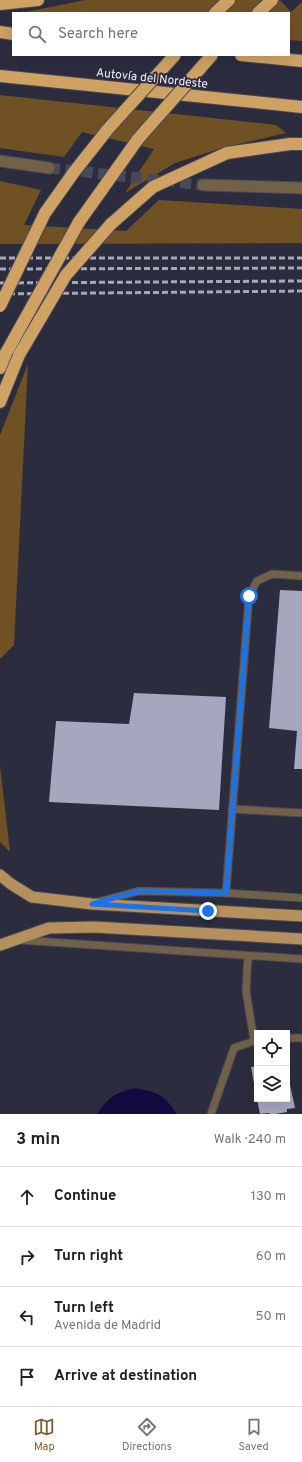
<!DOCTYPE html>
<meta charset="utf-8">
<style>
body{margin:0;font-family:Overpass,sans-serif;background:#f2f2f2;color:#202124}
.controls{position:absolute;right:12px;bottom:12px;display:grid;overflow:hidden;border-radius:0px;box-shadow:0 4px 16px #0002}
.controls button{width:36px;height:36px;display:grid;place-items:center;padding:0;border:0;border-bottom:1px solid #e0e0e0;background:#fff;color:#202124;font:20px sans-serif}
.stop{position:absolute;width:12px;height:12px;margin:-9px;border:3px solid #1a73e8;border-radius:50%;background:#fff}
.stop.end{background:#1a73e8;border-color:#fff;box-shadow:0 1px 4px #0008}
.list{margin:0;padding:0;list-style:none}
h2{display:flex;justify-content:space-between;align-items:center;height:52px;margin:0;padding:0 16px;font-size:17px}
h2 small{font-size:13px;font-weight:400;color:#757577}
.list li{display:grid;grid-template-columns:26px 1fr auto;gap:12px;align-items:center;box-sizing:border-box;height:60px;padding:0 16px;border-top:1px solid #e0e0e0}
.list b{display:block;font-size:15px;white-space:nowrap}
.list p{margin:0;font-size:13px;white-space:nowrap;color:#757577}
.list em{font-size:13px;font-style:normal;color:#757577}
.icon{flex:none;width:22px;height:22px;fill:none;stroke:currentColor;stroke-width:2;stroke-linecap:round;stroke-linejoin:round}
.map{position:relative;flex:none;width:302px;height:1114px;overflow:hidden}
.search{position:absolute;background:#fff;box-shadow:0 4px 16px #0002;left:12px;right:12px;top:12px;height:44px;display:flex;align-items:center;gap:10px;box-sizing:border-box;padding:0 14px;border-radius:0px;color:#757577;font-size:15px}
.sheet{height:292px;background:#fff}
nav{display:flex;justify-content:space-around;align-items:center;box-sizing:border-box;height:56px;border-top:1px solid #e0e0e0;background:#fff;font-size:11px;color:#757577}
nav a{display:grid;justify-items:center;gap:2px}
nav .on{color:#7c5e2f}
.map>svg:first-child{display:block}
.green{fill:#705124}
.water{fill:#110a40}
.building{fill:#a4a7bd}
.lines{fill:none;stroke-linecap:round;stroke-linejoin:round}
.tertiary-tunnel{stroke:#484a5b;stroke-width:11;stroke-dasharray:11 5.5;stroke-linecap:butt}
.service-casing{stroke:#464859;stroke-width:9}
.tertiary-casing{stroke:#464859;stroke-width:13}
.primary-casing{stroke:#464859;stroke-width:13}
.motorway-casing{stroke:#464859;stroke-width:14}
.service{stroke:#726048;stroke-width:7}
.tertiary{stroke:#726048;stroke-width:11}
.primary{stroke:#b58f5c;stroke-width:11}
.motorway{stroke:#cfa263;stroke-width:12}
.rail{stroke:#a7a9b7;stroke-width:3;stroke-dasharray:6 3;stroke-linecap:butt}
.motorway-bridge-casing{stroke:#464859;stroke-width:14;stroke-linecap:butt}
.motorway-bridge{stroke:#cfa263;stroke-width:12}
.route{stroke:#1a73e8;stroke-width:5}
.labels{text-anchor:middle;stroke-width:4;stroke-linejoin:round;paint-order:stroke}
.street-label{font-size:12px;fill:#eef0fb;stroke:#2b2d3f}
</style>
<div class="map">
<svg width="302" height="1114" viewBox="0 0 302 1114">
<rect width="100%" height="100%" fill="#2b2d3f"/>
<g class="green">
<polygon points="86,0 280,0 291,12 302,2 302,41 289,40 289,13 20,13"/>
<polygon points="0,95 276,125 286,133 222,148 175,163 125,193 154,149 82,132 64,157 0,148"/>
<polygon points="0,181 41,190 24,225 126,231 159,200 302,209 302,243 0,244"/>
<polygon points="28,364 14,645 0,659 0,435"/>
<polygon points="0,766 10,852 0,842"/>
</g>
<path class="water" d="M135,1088c23,4 29,7 42,26h-80c12,-18 18,-21 38,-26z"/>
<g class="building">
<polygon points="280,590 302,591 302,769 294,769 297,731 269,728"/>
<polygon points="134,693 226,697 219,810 49,802 56,721 129,724"/>
<polygon points="257,1066 257,1094 256,1094 251,1067"/>
<polygon points="287,1071 295,1108 287,1109 287,1112 275,1114 270,1114 269,1113 260,1114 257,1099 287,1099"/>
</g>
<g class="lines">
<polyline class="tertiary-tunnel" points="49,168 203,185"/>
<g class="service-casing">
<g id="service">
<polyline points="232,809 302,813"/>
<polyline points="226,893 249,596 257,581 272,574 302,576"/>
<polyline points="98,902 139,891 226,893 302,898"/>
<polyline points="20,940 302,959"/>
<polyline points="248,956 246,991 254,1040"/>
<polyline points="287,1038 302,1038"/>
<polyline points="211,1114 234,1048 257,1040"/>
</g>
</g>
<g class="tertiary-casing">
<g id="tertiary">
<polyline points="0,161 49,168"/>
<polyline points="203,185 302,188"/>
</g>
</g>
<g class="primary-casing">
<g id="primary">
<polyline points="0,875 11,884 32,897 92,904 302,916"/>
<polyline points="0,945 49,928 94,927 302,939"/>
</g>
</g>
<g class="motorway-casing">
<g id="motorway">
<polyline points="0,4 38,0"/>
<polyline points="215,13 229,0"/>
<polyline points="258,13 272,0"/>
<polyline points="0,32 13,34"/>
<polyline points="241,55 302,61"/>
<polyline points="0,76 302,107"/>
<polyline points="45,213 74,172 108,129"/>
<polyline points="79,222 138,139"/>
<polyline points="111,224 153,187 227,153 290,144 302,144"/>
<polyline points="0,368 6,353"/>
<polyline points="0,402 19,355"/>
</g>
</g>
<use href="#service" class="service"/>
<use href="#tertiary" class="tertiary"/>
<use href="#primary" class="primary"/>
<use href="#motorway" class="motorway"/>
<g class="rail">
<polyline points="0,258 302,258"/>
<polyline points="0,269 302,268"/>
<polyline points="0,283 302,281"/>
<polyline points="0,294 302,291"/>
</g>
<g class="motorway-bridge-casing">
<g id="motorway-bridge">
<polyline points="108,129 175,55"/>
<polyline points="138,139 212,55"/>
<polyline points="0,306 45,213"/>
<polyline points="6,353 79,222"/>
<polyline points="19,355 66,275 111,224"/>
</g>
</g>
<use href="#motorway-bridge" class="motorway-bridge"/>
</g>
<g class="lines">
<polyline class="route" points="208,911 92,904 139,891 226,893 249,596"/>
</g>
<g class="labels">
<g class="street-label">
<text transform="translate(152 78) rotate(6)" y="4">Autovía del Nordeste</text>
</g>
</g>
</svg>
<div class="controls">
<button><svg class="icon" aria-label="locate" viewBox="0 0 24 24"><circle cx="12" cy="12" r="6"/><path d="M12 2v4M12 18v4M2 12h4M18 12h4"/></svg></button>
<button><svg class="icon" aria-label="layers" viewBox="0 0 24 24"><path d="M12 4l9 5-9 5-9-5zM3 14l9 5 9-5"/></svg></button>
</div>
<div class="stop" style="left:249px;top:596px"></div>
<div class="stop end" style="left:208px;top:911px"></div>
<div class="search"><svg class="icon" aria-label="search" viewBox="0 0 24 24"><circle cx="10" cy="10" r="6"/><path d="M15 15l6 6"/></svg>Search here</div>
</div>
<section class="sheet">
<h2>3 min<small>Walk · 240 m</small></h2>
<ul class="list">
<li><svg class="icon" aria-label="ahead" viewBox="0 0 24 24"><path d="M12 20V5M6 11l6-6 6 6"/></svg><div><b>Continue</b></div><em>130 m</em></li>
<li><svg class="icon" aria-label="right" viewBox="0 0 24 24"><path d="M7 20v-9h11M14 6l5 5-5 5"/></svg><div><b>Turn right</b></div><em>60 m</em></li>
<li><svg class="icon" aria-label="left" viewBox="0 0 24 24"><path d="M17 20v-9H6M10 6l-5 5 5 5"/></svg><div><b>Turn left</b><p>Avenida de Madrid</p></div><em>50 m</em></li>
<li><svg class="icon" aria-label="arrive" viewBox="0 0 24 24"><path d="M6 21V4h12l-3 4 3 4H6"/></svg><div><b>Arrive at destination</b></div></li>
</ul>
</section>
<nav>
<a class="on"><svg class="icon" aria-label="map" viewBox="0 0 24 24"><path d="M3 6l6-2 6 2 6-2v14l-6 2-6-2-6 2zM9 4v14M15 6v14"/></svg>Map</a>
<a><svg class="icon" aria-label="directions" viewBox="0 0 24 24"><path d="M12 3l9 9-9 9-9-9zM9 14v-3h6M13 9l2 2-2 2"/></svg>Directions</a>
<a><svg class="icon" aria-label="saved" viewBox="0 0 24 24"><path d="M7 4h10v16l-5-4-5 4z"/></svg>Saved</a>
</nav>
